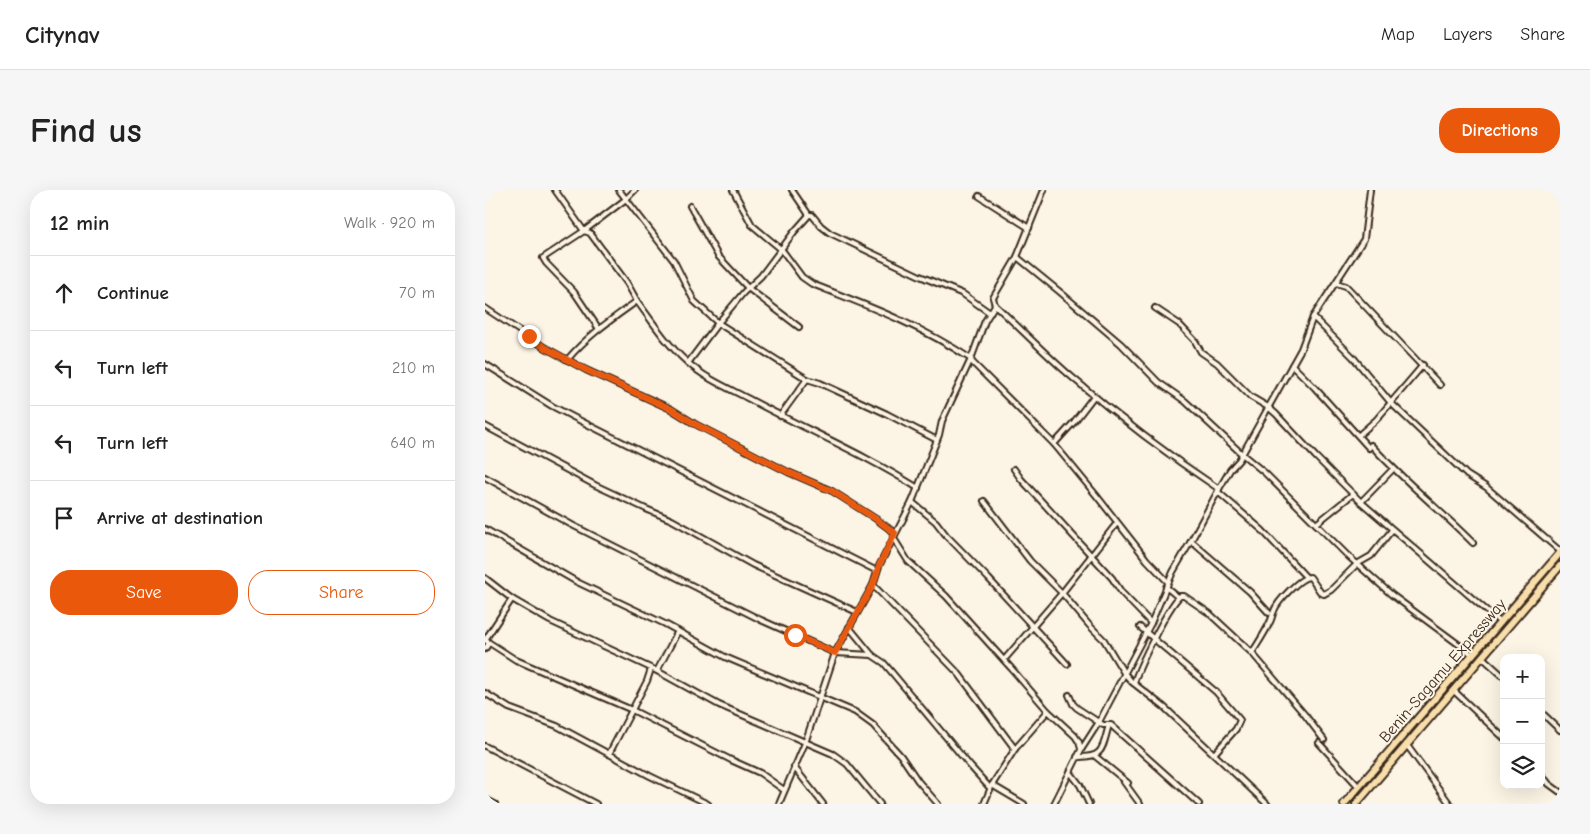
<!DOCTYPE html>
<meta charset="utf-8">
<style>
body{margin:0;font-family:"Comic Neue",sans-serif;background:#f6f6f6;color:#222}
.controls{position:absolute;right:15px;bottom:15px;display:grid;overflow:hidden;border-radius:10px;box-shadow:0 5px 20px #0002}
.controls button{width:45px;height:45px;display:grid;place-items:center;padding:0;border:0;border-bottom:1px solid #e0e0e0;background:#fff;color:#222;font:25px sans-serif}
.stop{position:absolute;width:15px;height:15px;margin:-11px;border:4px solid #ea580c;border-radius:50%;background:#fff}
.stop.end{background:#ea580c;border-color:#fff;box-shadow:0 1px 5px #0008}
.list{margin:0;padding:0;list-style:none}
h2{display:flex;justify-content:space-between;align-items:center;height:65px;margin:0;padding:0 20px;font-size:21px}
h2 small{font-size:16px;font-weight:400;color:#767676}
.list li{display:grid;grid-template-columns:32px 1fr auto;gap:15px;align-items:center;box-sizing:border-box;height:75px;padding:0 20px;border-top:1px solid #e0e0e0}
.list b{display:block;font-size:19px;white-space:nowrap}
.list em{font-size:16px;font-style:normal;color:#767676}
.actions{display:flex;gap:10px;padding:15px 20px}
.actions a{flex:1;padding:11px 0;border:1px solid #ea580c;border-radius:20px;text-align:center;font-size:18px;color:#ea580c}
.actions .main{background:#ea580c;color:#fff}
.icon{flex:none;width:28px;height:28px;fill:none;stroke:currentColor;stroke-width:2;stroke-linecap:round;stroke-linejoin:round}
.map{position:relative;flex:none;width:1075px;height:614px;overflow:hidden;border-radius:20px}
header{display:flex;align-items:center;gap:30px;box-sizing:border-box;height:70px;padding:0 25px;background:#fff;border-bottom:1px solid #e0e0e0}
header strong{font-size:24px}
nav{display:flex;gap:28px;margin-inline-start:auto;font-size:18px}
.intro{display:flex;align-items:center;justify-content:space-between;box-sizing:border-box;height:120px;padding:0 30px}
h1{margin:0;font-size:35px}
.button{padding:12px 22px;border-radius:20px;background:#ea580c;color:#fff;font-size:18px;font-weight:700}
main{display:flex;gap:30px;padding:0 30px}
aside{flex:1;background:#fff;border-radius:20px;box-shadow:0 5px 20px #0002}
.map>svg:first-child{display:block}
.lines{fill:none;stroke-linecap:round;stroke-linejoin:round}
.minor-casing{stroke:#3b2a1e;stroke-width:8}
.trunk-casing{stroke:#3b2a1e;stroke-width:10}
.minor{stroke:#fcf5e5;stroke-width:4}
.trunk{stroke:#f8deab;stroke-width:6}
.route{stroke:#ea580c;stroke-width:6}
.labels{text-anchor:middle;stroke-width:4;stroke-linejoin:round;paint-order:stroke}
.street-label{font-size:16px;fill:#3b2a1e;stroke:#fcf5e5}
</style>
<header>
<strong>Citynav</strong>
<nav><a>Map</a><a>Layers</a><a>Share</a></nav>
</header>
<div class="intro"><h1>Find us</h1><a class="button">Directions</a></div>
<main>
<aside>
<h2>12 min<small>Walk · 920 m</small></h2>
<ul class="list">
<li><svg class="icon" aria-label="ahead" viewBox="0 0 24 24"><path d="M12 20V5M6 11l6-6 6 6"/></svg><div><b>Continue</b></div><em>70 m</em></li>
<li><svg class="icon" aria-label="left" viewBox="0 0 24 24"><path d="M17 20v-9H6M10 6l-5 5 5 5"/></svg><div><b>Turn left</b></div><em>210 m</em></li>
<li><svg class="icon" aria-label="left" viewBox="0 0 24 24"><path d="M17 20v-9H6M10 6l-5 5 5 5"/></svg><div><b>Turn left</b></div><em>640 m</em></li>
<li><svg class="icon" aria-label="arrive" viewBox="0 0 24 24"><path d="M6 21V4h12l-3 4 3 4H6"/></svg><div><b>Arrive at destination</b></div></li>
</ul>
<div class="actions"><a class="main">Save</a><a>Share</a></div>
</aside>
<div class="map">
<svg width="1075" height="614" viewBox="0 0 1075 614">
<rect width="100%" height="100%" fill="#fcf5e5"/>
<filter id="ink" filterUnits="userSpaceOnUse"><feTurbulence type="fractalNoise" baseFrequency=".02" numOctaves="2"/><feDisplacementMap in="SourceGraphic" scale="10" xChannelSelector="R" yChannelSelector="G"/><feConvolveMatrix kernelMatrix="1 2 1 2 8 2 1 2 1" color-interpolation-filters="sRGB"/></filter>
<g filter="url(#ink)">
<g class="lines">
<g class="minor-casing">
<g id="minor">
<polyline points="70,0 99,41 58,68 61,73 89,102 114,139"/>
<polyline points="134,0 189,71 209,111 233,133 203,173"/>
<polyline points="150,0 141,9 99,41 105,43 142,93 152,111"/>
<path d="M248,0l19,35 30,25 20,27 10,7c56,22 108,41 159,75l1,3 82,82 42,51 51,65 21,22"/>
<polyline points="307,0 324,25"/>
<polyline points="494,6 544,38"/>
<polyline points="205,16 233,66 263,98 314,137"/>
<polyline points="532,67 559,0"/>
<polyline points="851,93 861,96 955,195"/>
<polyline points="0,118 59,157 101,180 186,219 210,234 303,282 347,301 391,329 410,343"/>
<polyline points="670,118 694,134 710,151 716,162 732,173 766,207 783,217 791,224 831,267 876,312 1016,433"/>
<polyline points="828,127 868,167 906,213 982,285 1001,297 1075,361"/>
<path d="M82,170c20,-24 45,-41 70,-59 16,22 30,43 50,61 19,17 41,26 62,37 56,30 115,55 169,89"/>
<polyline points="0,174 67,216 90,228 392,381"/>
<polyline points="807,175 829,197 884,258"/>
<polyline points="322,189 335,193 402,224 452,250"/>
<polyline points="295,226 322,189 233,133 259,102 276,86 309,42 324,25 327,25 336,36 345,43 435,86 478,104 505,123"/>
<polyline points="0,236 110,295 161,319 187,330 268,375 372,422"/>
<polyline points="874,245 891,230 938,175"/>
<polyline points="569,254 589,232 609,206"/>
<path d="M886,255c32,35 69,65 102,98"/>
<polyline points="529,279 536,289 627,388 637,403 666,433"/>
<polyline points="0,287 87,335 276,430 350,463 387,465"/>
<polyline points="499,311 545,371 577,403 604,435 619,450 639,483 647,492 679,517 782,614"/>
<polyline points="427,312 451,332 461,345 503,388 582,474"/>
<polyline points="876,312 908,279"/>
<polyline points="831,334 868,304"/>
<polyline points="0,339 92,392 180,434 240,467 370,522 388,535 416,566 433,591 453,614"/>
<polyline points="408,347 423,371 461,406 526,478 563,521 590,546 594,552 596,559"/>
<polyline points="706,351 765,402 784,423"/>
<path d="M821,387l-44,-47 -44,-38 1,-3c-51,-34 -100,-71 -146,-111 -27,-23 -52,-49 -78,-73l-2,-7 24,-41 43,35 61,52 37,38 27,19 57,53 23,19 82,82 45,40 81,60"/>
<polyline points="0,388 27,409 65,431 172,481 234,515 348,564 362,574 395,614"/>
<polyline points="388,395 474,484 530,559"/>
<polyline points="681,397 693,407"/>
<polyline points="364,437 387,465 399,473 486,577 505,598"/>
<polyline points="655,437 731,502 755,530 751,539 729,564"/>
<polyline points="0,450 31,470 147,520 246,570 275,583 299,600"/>
<polyline points="0,450 27,409"/>
<polyline points="0,459 4,453"/>
<polyline points="767,463 820,525 839,550"/>
<polyline points="997,467 1019,487"/>
<polyline points="519,470 577,403 632,333"/>
<polyline points="172,481 193,441"/>
<path d="M649,493c5,-17 34,-76 46,-87h4l25,17 43,40c6,-10 13,-20 18,-31 2,-3 2,-7 4,-11 3,-9 26,-34 36,-34l11,16 3,1 7,-4 26,-26 14,-8 21,-26"/>
<polyline points="968,500 1019,548"/>
<polyline points="0,503 24,518 72,536 165,586 223,614"/>
<polyline points="584,505 588,514 592,518 618,535 626,535 714,614"/>
<polyline points="1056,522 1075,540"/>
<polyline points="834,553 874,597"/>
<polyline points="921,554 965,614"/>
<polyline points="0,556 111,614"/>
<polyline points="124,564 162,491 166,479"/>
<polyline points="610,566 643,593"/>
<path d="M592,567c28,1 25,-10 32,-32"/>
<polyline points="309,577 338,614"/>
<polyline points="585,582 595,595 604,614"/>
<polyline points="1056,584 1064,594 1075,602"/>
<polyline points="639,592 655,614"/>
<polyline points="507,595 539,614"/>
<polyline points="0,609 10,614"/>
<polyline points="294,614 320,553 350,463 388,395 394,376 427,312 454,245 457,231 486,169 500,131 510,115"/>
<polyline points="499,614 507,595 530,559 563,521"/>
<polyline points="569,614 596,560 614,532 666,433 688,382 706,351 734,299 745,280 754,270 816,159 828,127 879,49 885,0"/>
</g>
</g>
<g class="trunk-casing">
<g id="trunk">
<polyline points="859,614 1075,363"/>
<polyline points="871,614 1075,376"/>
</g>
</g>
<use href="#minor" class="minor"/>
<use href="#trunk" class="trunk"/>
</g>
</g>
<g class="lines" filter="url(#ink)">
<polyline class="route" points="44,146 59,157 101,180 186,219 210,234 303,282 347,301 391,329 410,343 394,376 388,395 350,463 310,445"/>
</g>
<g class="labels">
<g class="street-label">
<text transform="translate(957 480) rotate(-49)" y="6">Benin-Sagamu Expressway</text>
</g>
</g>
</svg>
<div class="controls">
<button>+</button>
<button>−</button>
<button><svg class="icon" aria-label="layers" viewBox="0 0 24 24"><path d="M12 4l9 5-9 5-9-5zM3 14l9 5 9-5"/></svg></button>
</div>
<div class="stop" style="left:310px;top:445px"></div>
<div class="stop end" style="left:44px;top:146px"></div>
</div>
</main>
